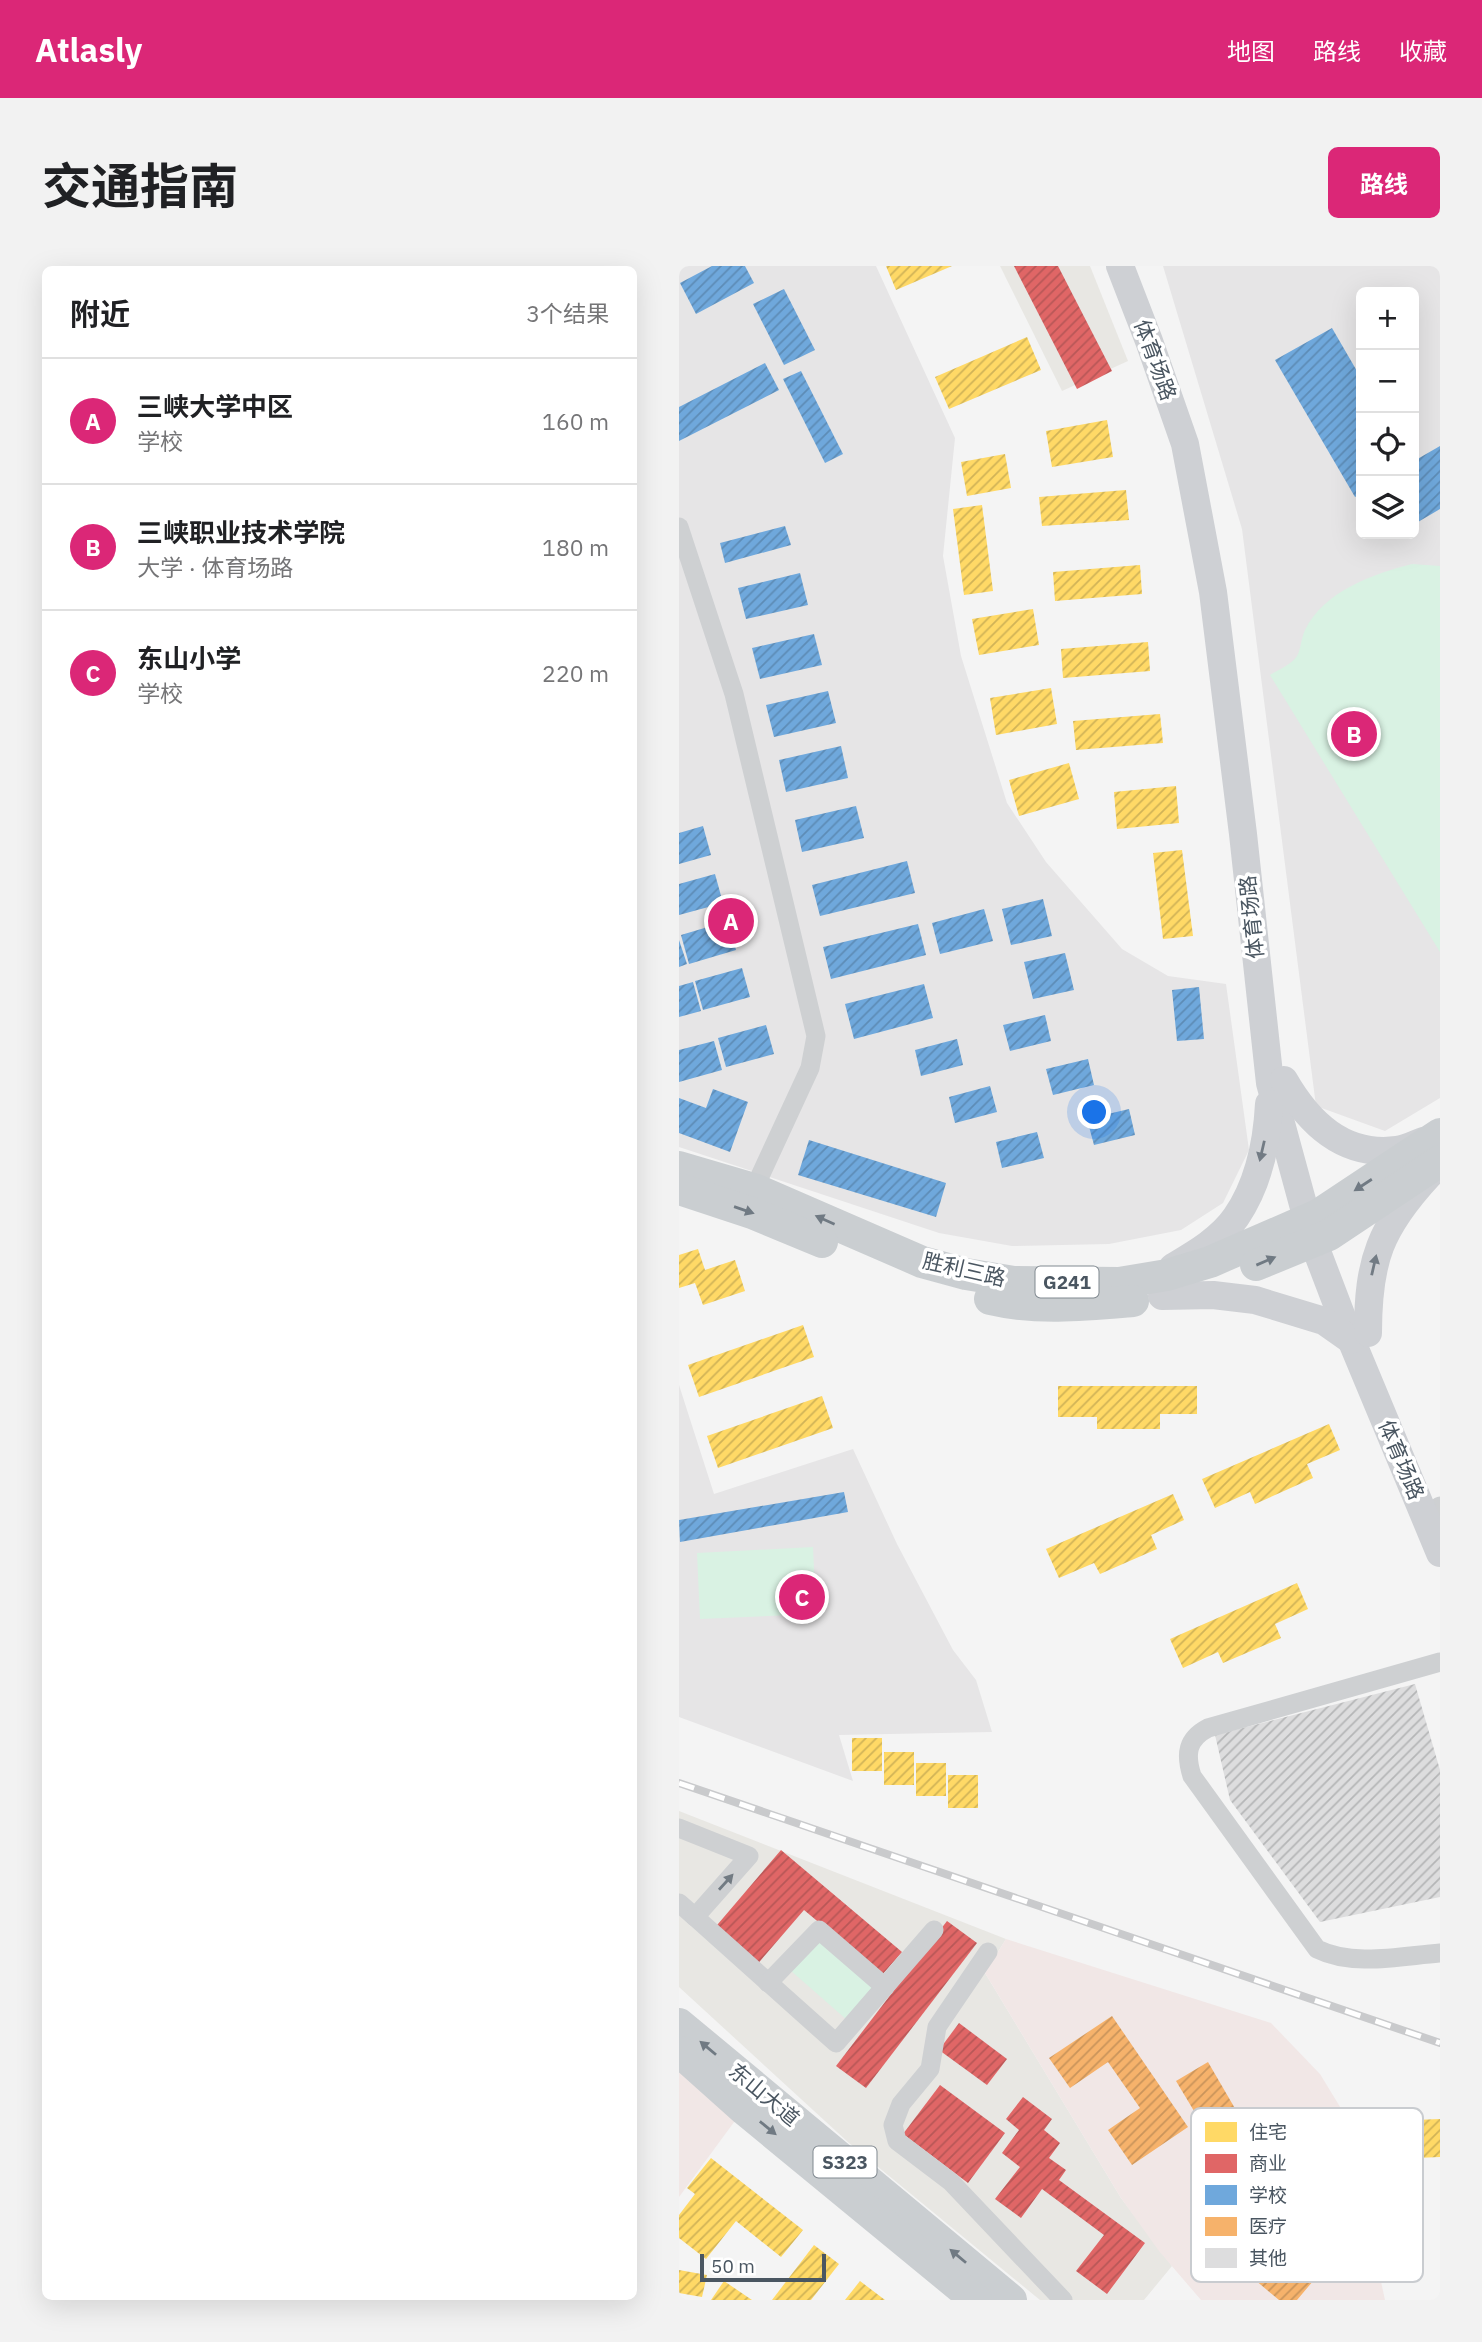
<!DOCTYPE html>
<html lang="zh">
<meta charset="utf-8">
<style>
body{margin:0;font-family:"IBM Plex Sans","Noto Sans SC",sans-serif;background:#f2f2f2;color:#202124}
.controls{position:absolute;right:21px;top:21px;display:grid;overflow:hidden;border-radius:10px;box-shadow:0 7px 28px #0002}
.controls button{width:63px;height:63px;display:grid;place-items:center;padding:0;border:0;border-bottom:2px solid #e0e0e0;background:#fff;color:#202124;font:35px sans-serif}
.scale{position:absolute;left:21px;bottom:18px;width:126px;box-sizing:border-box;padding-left:7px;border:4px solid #4a5661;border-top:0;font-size:19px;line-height:24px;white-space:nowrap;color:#4a5661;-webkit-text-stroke:5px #fff;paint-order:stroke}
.you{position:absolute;left:416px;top:847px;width:24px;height:24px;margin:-18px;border:5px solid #fff;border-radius:50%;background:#1a73e8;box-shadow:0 0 0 10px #1a73e833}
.badge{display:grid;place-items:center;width:46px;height:46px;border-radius:50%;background:#db2777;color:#fff;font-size:23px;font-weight:700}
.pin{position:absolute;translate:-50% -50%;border:4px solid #fff;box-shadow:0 2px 7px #0006}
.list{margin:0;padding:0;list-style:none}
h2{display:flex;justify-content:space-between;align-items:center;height:91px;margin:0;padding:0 28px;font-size:30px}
h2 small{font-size:23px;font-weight:400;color:#757577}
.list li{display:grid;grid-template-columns:46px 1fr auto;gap:21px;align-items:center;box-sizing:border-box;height:126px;padding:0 28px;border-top:2px solid #e0e0e0}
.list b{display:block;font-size:26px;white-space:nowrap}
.list p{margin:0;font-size:23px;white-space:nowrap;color:#757577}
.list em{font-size:23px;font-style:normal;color:#757577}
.icon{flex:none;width:38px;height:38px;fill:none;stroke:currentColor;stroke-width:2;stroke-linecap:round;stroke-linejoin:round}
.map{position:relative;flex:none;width:761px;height:2034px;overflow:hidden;border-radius:10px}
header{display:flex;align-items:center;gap:42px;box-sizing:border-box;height:98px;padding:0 35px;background:#db2777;color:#fff}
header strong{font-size:33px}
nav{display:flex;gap:38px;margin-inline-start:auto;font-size:24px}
.intro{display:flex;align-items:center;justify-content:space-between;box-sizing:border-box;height:168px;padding:0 42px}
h1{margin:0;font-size:49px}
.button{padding:18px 32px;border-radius:10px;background:#db2777;color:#fff;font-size:24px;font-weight:700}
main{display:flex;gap:42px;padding:0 42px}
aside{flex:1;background:#fff;border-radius:10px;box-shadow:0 7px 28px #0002}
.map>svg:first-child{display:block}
.commercial{fill:#e8e7e3}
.education{fill:#e6e5e6;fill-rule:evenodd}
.medical{fill:#f1e7e6}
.pitch{fill:#d9f2e3}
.homes{fill:url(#homes-hatch)}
.shops{fill:url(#shops-hatch)}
.schools{fill:url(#schools-hatch)}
.health{fill:url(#health-hatch)}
.building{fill:url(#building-hatch)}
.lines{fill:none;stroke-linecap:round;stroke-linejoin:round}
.street{stroke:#ced0d2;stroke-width:19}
.secondary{stroke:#ced0d4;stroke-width:28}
.primary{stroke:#caced1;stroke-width:32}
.rail-casing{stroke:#c9cacc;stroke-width:8}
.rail{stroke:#fff;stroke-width:5;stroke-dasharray:16;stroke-linecap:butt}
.oneway{fill:#727b84}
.oneway2{fill:#707a83}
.oneway3{fill:#727b83}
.labels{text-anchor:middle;stroke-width:7;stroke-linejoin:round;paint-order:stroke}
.shield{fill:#fff;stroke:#808990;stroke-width:2}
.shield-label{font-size:19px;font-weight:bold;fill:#4a5661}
.street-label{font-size:21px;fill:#4a5661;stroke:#fff}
.key{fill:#fff;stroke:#c9ccd0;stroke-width:2}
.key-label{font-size:19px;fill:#4a5661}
</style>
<header>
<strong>Atlasly</strong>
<nav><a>地图</a><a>路线</a><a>收藏</a></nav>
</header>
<div class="intro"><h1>交通指南</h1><a class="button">路线</a></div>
<main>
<aside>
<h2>附近<small>3个结果</small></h2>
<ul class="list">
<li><span class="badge">A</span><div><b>三峡大学中区</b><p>学校</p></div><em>160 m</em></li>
<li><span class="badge">B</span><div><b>三峡职业技术学院</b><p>大学 · 体育场路</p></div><em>180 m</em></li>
<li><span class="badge">C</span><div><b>东山小学</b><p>学校</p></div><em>220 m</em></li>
</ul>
</aside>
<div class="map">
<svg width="761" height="2034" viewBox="0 0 761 2034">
<defs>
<pattern id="homes-hatch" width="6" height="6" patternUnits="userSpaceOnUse" patternTransform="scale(1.75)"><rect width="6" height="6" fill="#ffd966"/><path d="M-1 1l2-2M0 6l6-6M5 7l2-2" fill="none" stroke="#d0b357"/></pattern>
<pattern id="shops-hatch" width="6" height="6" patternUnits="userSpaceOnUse" patternTransform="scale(1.75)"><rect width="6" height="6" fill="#e06666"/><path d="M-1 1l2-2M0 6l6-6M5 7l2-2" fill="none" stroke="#b85757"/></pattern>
<pattern id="schools-hatch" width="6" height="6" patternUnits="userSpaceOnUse" patternTransform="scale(1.75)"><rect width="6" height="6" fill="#6fa8dc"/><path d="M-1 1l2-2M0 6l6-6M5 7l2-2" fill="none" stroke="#5d8cb6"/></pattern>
<pattern id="health-hatch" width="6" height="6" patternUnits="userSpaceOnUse" patternTransform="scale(1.75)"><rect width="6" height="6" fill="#f6b26b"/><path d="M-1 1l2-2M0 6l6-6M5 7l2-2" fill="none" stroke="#c9945b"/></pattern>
<pattern id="building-hatch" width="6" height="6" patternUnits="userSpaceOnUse" patternTransform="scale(1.75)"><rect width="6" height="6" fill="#ddddde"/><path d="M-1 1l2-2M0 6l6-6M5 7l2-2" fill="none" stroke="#b5b6b7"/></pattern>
</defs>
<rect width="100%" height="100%" fill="#f4f4f4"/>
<g class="commercial">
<polygon points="321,0 411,0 449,95 383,125"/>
<polygon points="0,1545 327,1673 306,1707 442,1932 493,2000 465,2034 361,2034 170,1877 0,1721"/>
</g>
<g class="education">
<polygon points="0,0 197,0 276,172 264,290 282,390 328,537 367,596 443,683 489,710 547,718 570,884 544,937 502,964 430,978 333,980 260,967 0,881"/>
<path d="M484,0h277v832l-55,33 -69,-25 -74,-577zM682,26h53v242h-53z"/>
<polygon points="0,1119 35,1228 174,1183 218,1278 274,1384 297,1414 313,1466 160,1469 174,1515 0,1451"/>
</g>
<g class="medical">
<polygon points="327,1673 592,1757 641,1808 666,1849 706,2034 522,2034 480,1985 442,1932 306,1707"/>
<polygon points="0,1801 58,1852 0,1931"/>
</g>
<g class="pitch">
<path d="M733,298l28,2v386l-170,-277c8,-5 22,-11 27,-19 4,-7 4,-18 8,-26 19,-39 68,-56 107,-66z"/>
<polygon points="134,1281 137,1348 21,1353 18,1287"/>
<polygon points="141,1670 198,1720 168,1754 111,1704"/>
</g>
<g class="homes">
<polygon points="207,0 273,0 217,24"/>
<polygon points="348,71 362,104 270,143 256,111"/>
<polygon points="428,154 434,191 373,201 367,165"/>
<polygon points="326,188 332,222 288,230 282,196"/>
<polygon points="447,224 450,254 363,260 360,231"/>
<polygon points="303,239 314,325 285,329 274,243"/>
<polygon points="461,299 463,328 376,335 374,306"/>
<polygon points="354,343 360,379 300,389 293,353"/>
<polygon points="469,376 471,405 384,412 382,383"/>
<polygon points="372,422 378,458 317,469 311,432"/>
<polygon points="481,448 484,477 397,484 394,455"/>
<polygon points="390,497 400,533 340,550 330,514"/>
<polygon points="497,520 500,557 438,563 435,526"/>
<polygon points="503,584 514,670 484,673 474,587"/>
<polygon points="19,983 26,1004 56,994 66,1025 24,1039 16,1017 0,1022 0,989"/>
<polygon points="124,1059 135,1091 20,1131 9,1099"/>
<polygon points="379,1120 518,1120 518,1148 481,1148 481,1163 418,1163 418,1151 379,1151"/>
<polygon points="143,1130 154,1162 39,1202 28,1170"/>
<polygon points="650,1158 661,1184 628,1198 634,1212 576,1238 571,1226 536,1242 523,1213"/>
<polygon points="494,1228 505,1254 472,1269 478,1283 421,1308 415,1297 380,1312 367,1283"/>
<polygon points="618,1317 629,1343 596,1358 602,1372 544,1397 539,1386 504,1402 491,1373"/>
<rect x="173" y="1472" width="30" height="33"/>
<rect x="205" y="1486" width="30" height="33"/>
<rect x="237" y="1497" width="30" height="33"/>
<rect x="269" y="1509" width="30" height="33"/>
<polygon points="761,1853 761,1891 737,1892 735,1854"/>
<polygon points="32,1892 124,1964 102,1991 57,1955 27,1993 0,1972 0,1949 16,1928 8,1922"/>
<polygon points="135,1979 160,1998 132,2034 93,2034"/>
<polygon points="0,2004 28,2009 23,2031 0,2027"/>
<polygon points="45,2015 73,2034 32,2034"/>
<polygon points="181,2015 206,2034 166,2034"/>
</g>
<g class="shops">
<polygon points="335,0 379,0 433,105 398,123"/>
<polygon points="102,1584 223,1686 203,1709 125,1644 76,1701 33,1665"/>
<polygon points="268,1655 298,1677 187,1822 157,1800"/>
<polygon points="280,1757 328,1793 308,1819 260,1784"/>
<polygon points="261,1819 326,1867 289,1917 224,1868"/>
<polygon points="344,1831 373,1853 365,1864 381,1877 370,1892 387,1904 380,1914 466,1977 428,2028 397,2005 425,1969 363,1923 342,1952 316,1933 341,1901 323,1887 340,1864 327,1853"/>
</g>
<g class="schools">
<polygon points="33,0 66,0 75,17 17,48 1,17"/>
<polygon points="105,23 136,84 105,99 74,38"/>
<polygon points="653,62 682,112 682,228 676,231 596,94"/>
<polygon points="86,97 100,124 0,175 0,141"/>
<polygon points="122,105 164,188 146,197 104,113"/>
<polygon points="761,180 761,243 739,256 735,248 735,195"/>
<polygon points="106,260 112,279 46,297 41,277"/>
<polygon points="121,307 129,339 67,353 59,322"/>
<polygon points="135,368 143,399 81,413 73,382"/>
<polygon points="149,425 157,457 95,471 87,439"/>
<polygon points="162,480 169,512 107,526 100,494"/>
<polygon points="177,540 185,572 123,586 116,554"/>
<polygon points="24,560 32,589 0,598 0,567"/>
<polygon points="228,595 236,627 141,650 133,619"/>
<polygon points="36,608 44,637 0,649 0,618"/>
<polygon points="364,633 373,670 332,679 323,643"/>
<polygon points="305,643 314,675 261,688 253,657"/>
<polygon points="49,655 57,684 10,698 2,669"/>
<polygon points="239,658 247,689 152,713 144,681"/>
<polygon points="0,674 8,698 0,701"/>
<polygon points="386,687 395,724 354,733 345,696"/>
<polygon points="63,702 71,731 24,744 16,715"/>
<polygon points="14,716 22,745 0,751 0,720"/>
<polygon points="245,718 254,752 175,773 166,738"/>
<polygon points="520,721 525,773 498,775 493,724"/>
<polygon points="366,749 372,775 331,785 324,759"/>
<polygon points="87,759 95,788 47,801 39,772"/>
<polygon points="278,773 284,799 242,810 236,784"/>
<polygon points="35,775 43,804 0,816 0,784"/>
<polygon points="409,793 415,819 374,829 367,803"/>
<polygon points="311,820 318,846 276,857 270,831"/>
<polygon points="34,823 69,836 51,886 0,867 0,832 27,842"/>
<polygon points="450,843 456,869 415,879 408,853"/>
<polygon points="358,866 365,892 323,902 317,876"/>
<polygon points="130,874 267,917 257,951 119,909"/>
<polygon points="165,1226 169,1246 1,1276 0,1254"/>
</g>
<g class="health">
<polygon points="433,1750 509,1861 453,1899 429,1864 461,1842 429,1796 391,1822 370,1792"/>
<polygon points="529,1796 579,1882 548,1900 497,1815"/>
<polygon points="613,1896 648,1926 604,1978 640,2008 618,2034 600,2034 539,1983"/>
</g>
<polygon class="building" points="736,1418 761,1504 761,1631 641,1656 551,1534 536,1469"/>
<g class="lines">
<g class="street">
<polyline points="0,261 55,428 137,770 131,802 75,923"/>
<polyline points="758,1242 761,1240"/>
<path d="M761,1396l-232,66c-21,11 -23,26 -16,48l125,173c36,18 84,7 123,4"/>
<polyline points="0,1562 70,1590 16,1651 0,1637"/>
<polyline points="16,1651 157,1777 255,1664"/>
<polyline points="309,1686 258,1761 251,1803 222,1838 214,1859 218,1875 272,1916 384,2034"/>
<polyline points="89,1717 140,1664 206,1721"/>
</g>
<g class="secondary">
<polyline points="441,0 470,75 506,178 534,326 564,568 591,817 634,975 666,1059 761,1287"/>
<path d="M605,814c24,42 59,77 113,70 9,-1 18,-6 26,-9"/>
<path d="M494,1001c22,-13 48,-28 63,-50 22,-32 31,-75 33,-113"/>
<polyline points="483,1030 534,1029 576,1034 645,1055 672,1074"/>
<path d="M689,1067c0,-73 12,-105 61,-158"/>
</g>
<g class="primary">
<polyline points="0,901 75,923 243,996 287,1008 335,1016 440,1017 488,1009 531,996 639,949 761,868"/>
<polyline points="0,923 73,947 143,976"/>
<polyline points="577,999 650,969 761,895"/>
<path d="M311,1033c46,11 96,6 143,2"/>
<polyline points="0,1758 332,2034"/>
<polyline points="1,1786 66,1844 297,2034"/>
</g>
<g class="rail-casing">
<polyline id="rail" points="0,1517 761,1777"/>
</g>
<use href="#rail" class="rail"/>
</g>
<defs><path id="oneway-solid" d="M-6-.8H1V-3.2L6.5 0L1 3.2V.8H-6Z" transform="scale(1.75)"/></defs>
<g class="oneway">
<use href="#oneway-solid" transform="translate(583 885) rotate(103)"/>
<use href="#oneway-solid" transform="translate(695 999) rotate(-77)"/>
</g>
<g class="oneway2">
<use href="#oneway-solid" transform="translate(684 919) rotate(147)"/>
<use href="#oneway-solid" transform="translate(65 944) rotate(19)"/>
<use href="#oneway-solid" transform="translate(146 954) rotate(-156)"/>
<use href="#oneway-solid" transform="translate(587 995) rotate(-23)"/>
<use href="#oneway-solid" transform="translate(29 1782) rotate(-140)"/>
<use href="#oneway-solid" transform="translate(89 1862) rotate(39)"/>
<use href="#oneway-solid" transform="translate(279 1990) rotate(-140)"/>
</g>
<use class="oneway3" href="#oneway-solid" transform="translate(47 1616) rotate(-48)"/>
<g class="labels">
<g class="shield">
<rect x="356.5" y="1000.5" width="63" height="31" rx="5"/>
<rect x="134.5" y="1880.5" width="63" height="31" rx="5"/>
</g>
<g class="shield-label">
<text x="388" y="1023">G241</text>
<text x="166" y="1903">S323</text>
</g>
<g class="street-label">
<text transform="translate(476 94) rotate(70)" y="7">体育场路</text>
<text transform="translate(573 651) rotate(-96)" y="7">体育场路</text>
<text transform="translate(285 1004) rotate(13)" y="7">胜利三路</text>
<text transform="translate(722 1194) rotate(67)" y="7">体育场路</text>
<text transform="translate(85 1829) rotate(40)" y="7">东山大道</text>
</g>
</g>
<rect x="512" y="1842" width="232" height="174" rx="10" class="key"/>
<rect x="526" y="1856" width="32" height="20" fill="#ffd966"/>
<rect x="526" y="1888" width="32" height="19" fill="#e06666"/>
<rect x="526" y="1919" width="32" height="20" fill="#6fa8dc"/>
<rect x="526" y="1951" width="32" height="19" fill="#f6b26b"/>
<rect x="526" y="1982" width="32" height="20" fill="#ddddde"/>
<g class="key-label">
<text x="570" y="1873">住宅</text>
<text x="570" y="1904">商业</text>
<text x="570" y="1936">学校</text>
<text x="570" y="1967">医疗</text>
<text x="570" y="1999">其他</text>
</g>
</svg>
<div class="controls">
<button>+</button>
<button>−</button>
<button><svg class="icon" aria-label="locate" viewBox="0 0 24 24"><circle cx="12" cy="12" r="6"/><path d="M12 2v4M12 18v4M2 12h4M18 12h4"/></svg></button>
<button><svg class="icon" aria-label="layers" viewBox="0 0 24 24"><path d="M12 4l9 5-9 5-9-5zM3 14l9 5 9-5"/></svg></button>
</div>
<div class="scale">50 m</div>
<div class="you"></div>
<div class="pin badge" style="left:52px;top:655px">A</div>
<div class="pin badge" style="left:675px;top:468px">B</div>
<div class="pin badge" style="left:123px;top:1331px">C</div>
</div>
</main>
